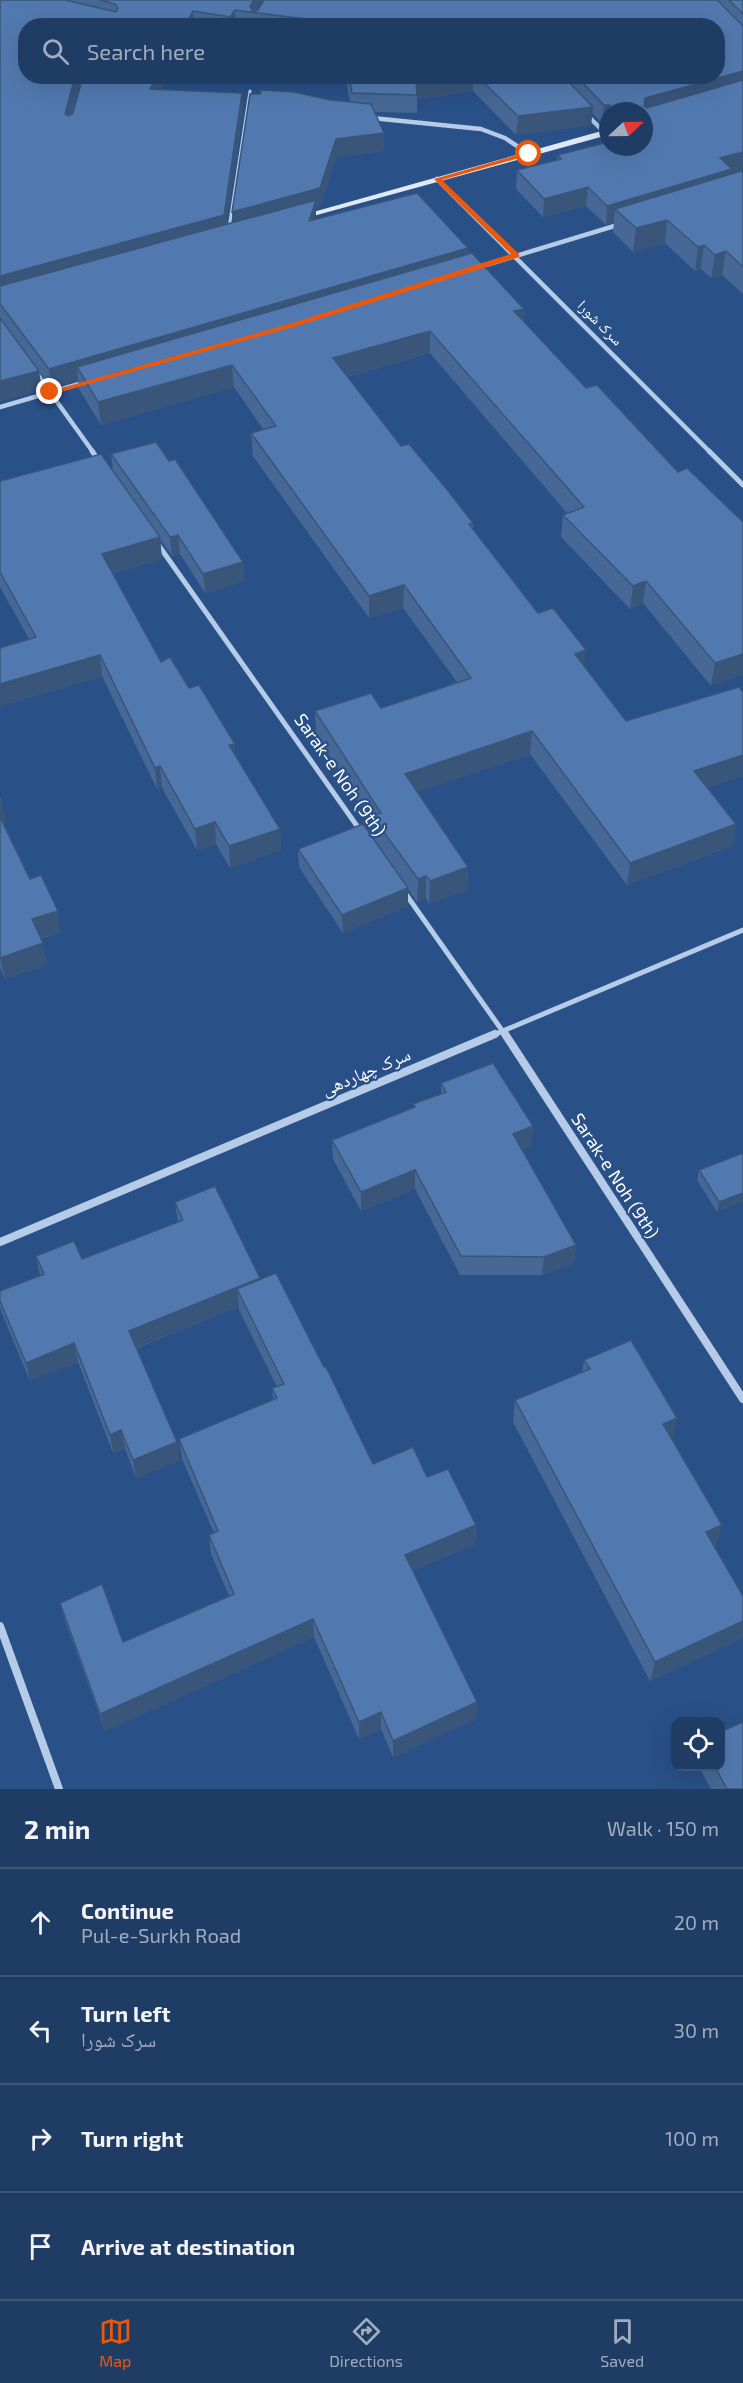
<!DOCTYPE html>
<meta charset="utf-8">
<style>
body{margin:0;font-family:"Exo 2","Noto Naskh Arabic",sans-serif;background:#27436b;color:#f1f3f6}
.controls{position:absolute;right:18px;bottom:18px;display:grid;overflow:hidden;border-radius:12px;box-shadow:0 6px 24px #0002}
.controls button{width:54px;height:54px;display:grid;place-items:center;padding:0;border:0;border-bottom:2px solid #3c5679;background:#1f3c65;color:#f1f3f6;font:30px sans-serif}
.compass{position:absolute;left:599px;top:102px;width:54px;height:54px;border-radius:50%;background:#1f3c65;box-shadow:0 6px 24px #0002;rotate:68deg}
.stop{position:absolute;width:18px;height:18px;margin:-14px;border:4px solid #ea580c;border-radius:50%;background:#fff}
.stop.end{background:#ea580c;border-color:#fff;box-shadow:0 2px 6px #0008}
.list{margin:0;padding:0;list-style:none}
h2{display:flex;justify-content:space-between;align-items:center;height:78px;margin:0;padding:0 24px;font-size:26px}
h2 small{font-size:20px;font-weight:400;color:#a1adbf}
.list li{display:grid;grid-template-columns:39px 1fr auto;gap:18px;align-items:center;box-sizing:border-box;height:108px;padding:0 24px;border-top:2px solid #3c5679}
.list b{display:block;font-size:22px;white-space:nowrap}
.list p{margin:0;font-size:20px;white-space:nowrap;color:#a1adbf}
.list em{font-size:20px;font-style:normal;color:#a1adbf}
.icon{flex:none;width:33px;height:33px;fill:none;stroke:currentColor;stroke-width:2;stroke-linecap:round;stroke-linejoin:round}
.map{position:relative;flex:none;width:743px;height:1789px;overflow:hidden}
.search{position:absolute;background:#1f3c65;box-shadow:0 6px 24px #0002;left:18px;right:18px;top:18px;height:66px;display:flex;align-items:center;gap:15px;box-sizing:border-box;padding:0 21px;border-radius:24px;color:#a1adbf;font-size:22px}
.sheet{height:510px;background:#1f3c65}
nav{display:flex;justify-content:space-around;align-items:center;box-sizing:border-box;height:84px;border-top:2px solid #3c5679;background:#1f3c65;font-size:16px;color:#a1adbf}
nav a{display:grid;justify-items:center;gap:3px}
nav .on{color:#ea580c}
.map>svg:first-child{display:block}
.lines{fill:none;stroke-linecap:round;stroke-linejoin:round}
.lane{stroke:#b5cbe8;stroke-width:3}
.street-far2{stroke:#b5cbe8;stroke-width:4.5}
.street-far1{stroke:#b5cbe8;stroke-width:5}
.street{stroke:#b5cbe8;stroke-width:8}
.secondary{fill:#dfe9f7;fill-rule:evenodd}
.wall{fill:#476896;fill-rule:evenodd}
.shaded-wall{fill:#39557a}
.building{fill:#5279af;stroke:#39557a;stroke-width:1.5}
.route{fill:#ea580c}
.labels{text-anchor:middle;stroke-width:4.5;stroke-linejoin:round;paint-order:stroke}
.far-street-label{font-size:15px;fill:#fff;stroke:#295087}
.street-label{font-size:18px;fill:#fff;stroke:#295087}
</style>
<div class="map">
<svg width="743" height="1789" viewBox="0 0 743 1789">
<rect width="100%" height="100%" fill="#295087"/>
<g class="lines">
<polyline class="lane" points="229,228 250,91"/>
<g class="street-far2">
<polyline points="586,114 605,133"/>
<polyline points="372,118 481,129 505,138 529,154"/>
<polyline points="437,179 710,452"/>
<polyline points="476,268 621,224"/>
<polyline points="37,374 93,452"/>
<polyline points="0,407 86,382"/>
</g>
<g class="street-far1">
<polyline points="92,451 99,461"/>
<polyline points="709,451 743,485"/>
<polyline points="157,543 362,833"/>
<polyline points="405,893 506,1036"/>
<polyline points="491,1036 743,930"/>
</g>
<g class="street">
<polyline points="505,1034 743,1399"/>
<polyline points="0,1242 495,1034"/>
<polyline points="0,1626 59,1789"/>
</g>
<polygon class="secondary" points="605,130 608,130 608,135 306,218 299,216"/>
</g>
<g class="wall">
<path d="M0,0h743v170l-12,4 12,-1v121l-21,-19 -11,3 -10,-9 -6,2 -30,-28 -32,9 -20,-20 1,-10 -8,3 -20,-19 -43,11 -27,-28 1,-19 40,-10 1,-5 86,-8v-36h-36v13h-6l-10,-11 -1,12 -75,10 -43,-44 -56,8v14l-43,-1 10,39 -48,6 -16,50 -4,1v11l152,29v6l56,55 -1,12 63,67 92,84 65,50 -32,164 -68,-83 -13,6 -69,-72 2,-22 4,-2 -137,-160 -83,24 54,69 72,77v6l65,84 46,53 42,55 81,67 29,36 -4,22 -105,39 -97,-131 -112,38 50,75 -1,23 -38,14 -3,-6 -9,4 -9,-13v17l-65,27 -44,-66 -1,-18 74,-11v-16l-56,-88 -1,-23 66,-3 76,-26 -54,-74 -34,10 -116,-162 -2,-23 12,-4 -29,-42 -133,38 -22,-36 -1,-9 -27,8 -12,-16 3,18 -42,11zM26,26h691v50h-372l5,26 -19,-2 -99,122 -6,2 17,-112 -82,-23 7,-13 -96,38 9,-38z"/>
<polygon points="111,454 169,461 243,562 244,581 205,593 180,554 172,556 160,539 162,559 113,573 161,662 189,688 236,756 280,829 281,850 230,868 216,844 197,850 162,788 157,789 102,676 0,706 0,648 29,639 0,587 0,481 113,471"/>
<polygon points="0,797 6,823 4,824 30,879 61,932 41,939 47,964 5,979 0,968"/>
<polygon points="441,1083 533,1126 531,1145 522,1149 576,1245 574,1263 542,1275 460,1275 415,1189 361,1211 333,1159 332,1140 413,1108 413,1104 441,1094"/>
<polygon points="743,1153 717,1212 697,1180 699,1170"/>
<polygon points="175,1202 260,1279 373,1464 427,1477 476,1525 475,1544 413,1570 476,1719 393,1757 381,1729 359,1739 314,1637 105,1731 65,1621 60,1603 123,1642 229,1596 211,1554 209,1535 214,1533 182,1459 179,1439 273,1400 272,1388 277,1387 239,1310 239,1306 137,1348 177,1442 179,1460 136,1478 125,1448 113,1453 78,1362 30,1381 1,1311 0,1306 0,1291 40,1276 36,1256 82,1259 178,1222"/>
<polygon points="584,1360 672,1440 716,1546 714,1547 743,1596 743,1638 650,1681 513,1422 515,1400 582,1372"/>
<polygon points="699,1767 720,1767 743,1789 711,1789"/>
</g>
<g class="shaded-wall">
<polygon points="254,0 267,0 258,13 250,12 250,6"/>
<polygon points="235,10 236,26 230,26 230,17"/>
<polygon points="193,11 194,26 185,26"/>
<polygon points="743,71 743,85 643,111 645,98"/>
<polygon points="75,76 81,76 67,133 65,114"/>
<polygon points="157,76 168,76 152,107 150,89"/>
<polygon points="449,76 473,76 473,91 417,99 416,81"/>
<polygon points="242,93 243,112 225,234 0,296 0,276"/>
<polygon points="604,105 610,105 609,111 608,111 608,123 602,124"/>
<polygon points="593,107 591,125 516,135 518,116"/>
<polygon points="384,133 384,151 336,157 320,207 316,208 316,218 309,240 233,231 232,212 336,139"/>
<polygon points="743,152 743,170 732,173 730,187 615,209 614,222 606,225 607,206 720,158"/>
<polygon points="588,187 586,206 543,217 544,199"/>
<polygon points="667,220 665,243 633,252 636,228"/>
<polygon points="704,245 701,269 695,271 698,247"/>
<polygon points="468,248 467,267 77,367 78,380 51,388 49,369"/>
<polygon points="726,251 722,275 711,278 715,255"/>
<polygon points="524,309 522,331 514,311"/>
<polygon points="430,331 430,353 333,381 333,358"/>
<polygon points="232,365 234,387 101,425 98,402"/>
<polygon points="39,371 42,390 0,401 0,381"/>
<polygon points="178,535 180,554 172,556 170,537"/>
<polygon points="160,537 162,559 105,575 102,554"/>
<polygon points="243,562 244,581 205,593 203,574"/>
<polygon points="646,581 643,603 630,609 633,586"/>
<polygon points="404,585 403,608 369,618 369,596"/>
<polygon points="586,650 583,673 575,654"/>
<polygon points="743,654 743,675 711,686 715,663"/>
<polygon points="100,655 102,676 0,706 0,684"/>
<polygon points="532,731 530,754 405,797 405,774"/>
<polygon points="235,744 236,765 229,745"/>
<polygon points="743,755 743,776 690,794 694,771"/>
<polygon points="160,766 162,788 157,789 155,768"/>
<polygon points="0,802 2,802 6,823 0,825"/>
<polygon points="215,822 216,844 197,850 195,829"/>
<polygon points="736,824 732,846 627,885 630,863"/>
<polygon points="280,829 281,850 230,868 229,846"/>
<polygon points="468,867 467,890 429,904 430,881"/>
<polygon points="426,876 426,898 417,902 418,879"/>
<polygon points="408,888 408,906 343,933 342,915"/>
<polygon points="58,911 61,932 36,940 32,919"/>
<polygon points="43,943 47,964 5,979 0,958"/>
<polygon points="533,1126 531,1145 511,1153 513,1134"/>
<polygon points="415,1170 415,1189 361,1211 361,1192"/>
<polygon points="743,1193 743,1202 717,1212 719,1202"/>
<polygon points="576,1245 574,1263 542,1275 544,1257"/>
<polygon points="260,1278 262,1297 237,1289 239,1306 133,1349 129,1331"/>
<polygon points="74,1343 78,1362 30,1381 26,1363"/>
<polygon points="677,1418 672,1440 663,1424"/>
<polygon points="121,1430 125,1448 113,1453 110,1435"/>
<polygon points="177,1442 179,1460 136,1478 133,1460"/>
<polygon points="476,1525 475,1544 405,1573 405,1555"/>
<polygon points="722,1525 716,1546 700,1553 706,1532"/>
<polygon points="313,1619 314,1637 105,1731 100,1714"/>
<polygon points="743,1621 743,1638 650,1681 655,1662"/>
<polygon points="477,1702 476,1719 393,1757 393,1741"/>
<polygon points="381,1712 381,1729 359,1739 359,1722"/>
</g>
<g class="building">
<polygon points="0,0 65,0 116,12 118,8 115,4 100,0 254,0 250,6 253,12 258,10 264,0 717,0 743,26 743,71 645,98 644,106 647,108 743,80 743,152 720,158 732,169 607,206 588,187 544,199 517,170 561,159 558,155 608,142 608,147 644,147 644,111 611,111 610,105 604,105 576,76 717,76 717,26 339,26 338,23 235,10 230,17 193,11 185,26 26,26 26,76 75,76 65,114 69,116 73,113 83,76 157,76 150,89 242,93 224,215 0,276"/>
<polygon points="729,0 743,0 743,14"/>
<polygon points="349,76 449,76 416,81 417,95 352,93"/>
<polygon points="477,76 563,76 593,107 518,116"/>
<polygon points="261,90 294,92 331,100 371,104 384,133 336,139 320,188 232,212 250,94 260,94"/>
<polygon points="741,171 743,173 743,267 726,251 715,255 704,245 698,247 667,220 636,228 615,209"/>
<polygon points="417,193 468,248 49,369 0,304 0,286 316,200 309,221"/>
<polygon points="472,253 524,309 514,311 586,388 597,385 678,472 687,468 743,522 743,654 715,663 646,581 633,586 563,515 584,507 430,331 333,358 401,446 409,444 445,487 473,523 469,524 538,613 553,608 586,650 575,654 626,721 739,687 743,692 743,755 694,771 736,824 630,863 532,731 405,774 468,867 430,881 426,876 418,879 372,816 381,813 315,711 371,693 381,708 471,678 404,585 369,596 251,433 276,426 232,365 98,402 77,367"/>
<polygon points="0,318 39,371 0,381"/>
<polygon points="156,442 169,461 175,459 243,562 203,574 178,535 170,537 111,454"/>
<polygon points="101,454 160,537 102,554 161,662 170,657 189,688 199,685 235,744 229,745 280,829 229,846 215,822 195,829 160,766 155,768 100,655 0,684 0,648 36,637 0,572 0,481"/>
<polygon points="0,817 30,879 41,875 58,911 32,919 43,943 0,958"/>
<polygon points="363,824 408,888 342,915 298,849"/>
<polygon points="493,1063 533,1126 513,1134 576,1245 544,1257 461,1256 415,1170 361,1192 332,1140 415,1107 413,1104 446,1092 441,1083"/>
<polygon points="743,1153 743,1193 719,1202 699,1170"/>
<polygon points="215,1186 260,1278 129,1331 177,1442 133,1460 121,1430 110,1435 74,1343 26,1363 0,1301 0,1291 44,1274 36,1256 74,1241 82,1259 183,1220 175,1202"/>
<polygon points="276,1273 324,1367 326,1367 373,1464 413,1447 427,1477 448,1469 476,1525 405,1555 477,1702 393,1741 381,1712 359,1722 313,1619 100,1714 60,1603 102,1584 123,1642 234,1594 209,1535 218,1531 179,1439 277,1398 272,1388 284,1384 237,1289"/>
<polygon points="631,1340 677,1418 663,1424 722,1525 706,1532 743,1596 743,1621 655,1662 515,1400 590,1369 584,1360"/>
<polygon points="743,1722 743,1789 727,1789 715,1767 720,1767 720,1732"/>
</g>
<polygon class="route" points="527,152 533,154 442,180 519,254 519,257 297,326 53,394 47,392 292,323 511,254 434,179"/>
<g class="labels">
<g class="far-street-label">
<text transform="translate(600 323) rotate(45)" y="5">سرک شورا</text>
</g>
<g class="street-label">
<text transform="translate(340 775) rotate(55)" y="6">Sarak-e Noh (9th)</text>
<text transform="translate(366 1072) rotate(-23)" y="6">سرک چهاردهی</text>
<text transform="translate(615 1176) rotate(57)" y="6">Sarak-e Noh (9th)</text>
</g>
</g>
</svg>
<div class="controls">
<button><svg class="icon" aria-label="locate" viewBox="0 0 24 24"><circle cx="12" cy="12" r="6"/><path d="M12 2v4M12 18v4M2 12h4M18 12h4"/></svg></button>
</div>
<svg class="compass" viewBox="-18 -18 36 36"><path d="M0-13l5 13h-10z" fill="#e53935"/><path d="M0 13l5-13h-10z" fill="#a1adbf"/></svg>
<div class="stop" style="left:529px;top:154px"></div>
<div class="stop end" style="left:50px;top:392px"></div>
<div class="search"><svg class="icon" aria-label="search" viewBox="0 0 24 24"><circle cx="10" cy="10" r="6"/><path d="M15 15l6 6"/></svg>Search here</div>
</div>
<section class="sheet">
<h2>2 min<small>Walk · 150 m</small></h2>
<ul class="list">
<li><svg class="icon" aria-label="ahead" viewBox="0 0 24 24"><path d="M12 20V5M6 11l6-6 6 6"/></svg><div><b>Continue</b><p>Pul-e-Surkh Road</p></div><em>20 m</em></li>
<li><svg class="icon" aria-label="left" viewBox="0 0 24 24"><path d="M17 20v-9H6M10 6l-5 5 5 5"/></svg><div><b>Turn left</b><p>سرک شورا</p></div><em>30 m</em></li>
<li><svg class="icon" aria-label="right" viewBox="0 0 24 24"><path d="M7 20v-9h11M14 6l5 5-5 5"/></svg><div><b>Turn right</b></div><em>100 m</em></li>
<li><svg class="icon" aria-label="arrive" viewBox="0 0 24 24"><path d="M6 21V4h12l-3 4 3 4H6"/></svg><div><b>Arrive at destination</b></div></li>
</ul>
</section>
<nav>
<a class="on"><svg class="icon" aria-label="map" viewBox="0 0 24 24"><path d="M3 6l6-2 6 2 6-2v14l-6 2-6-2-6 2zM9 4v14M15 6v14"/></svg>Map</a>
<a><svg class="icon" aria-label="directions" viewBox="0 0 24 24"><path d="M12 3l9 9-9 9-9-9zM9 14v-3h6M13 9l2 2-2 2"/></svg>Directions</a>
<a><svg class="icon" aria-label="saved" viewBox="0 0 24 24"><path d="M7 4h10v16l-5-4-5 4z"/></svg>Saved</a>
</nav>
